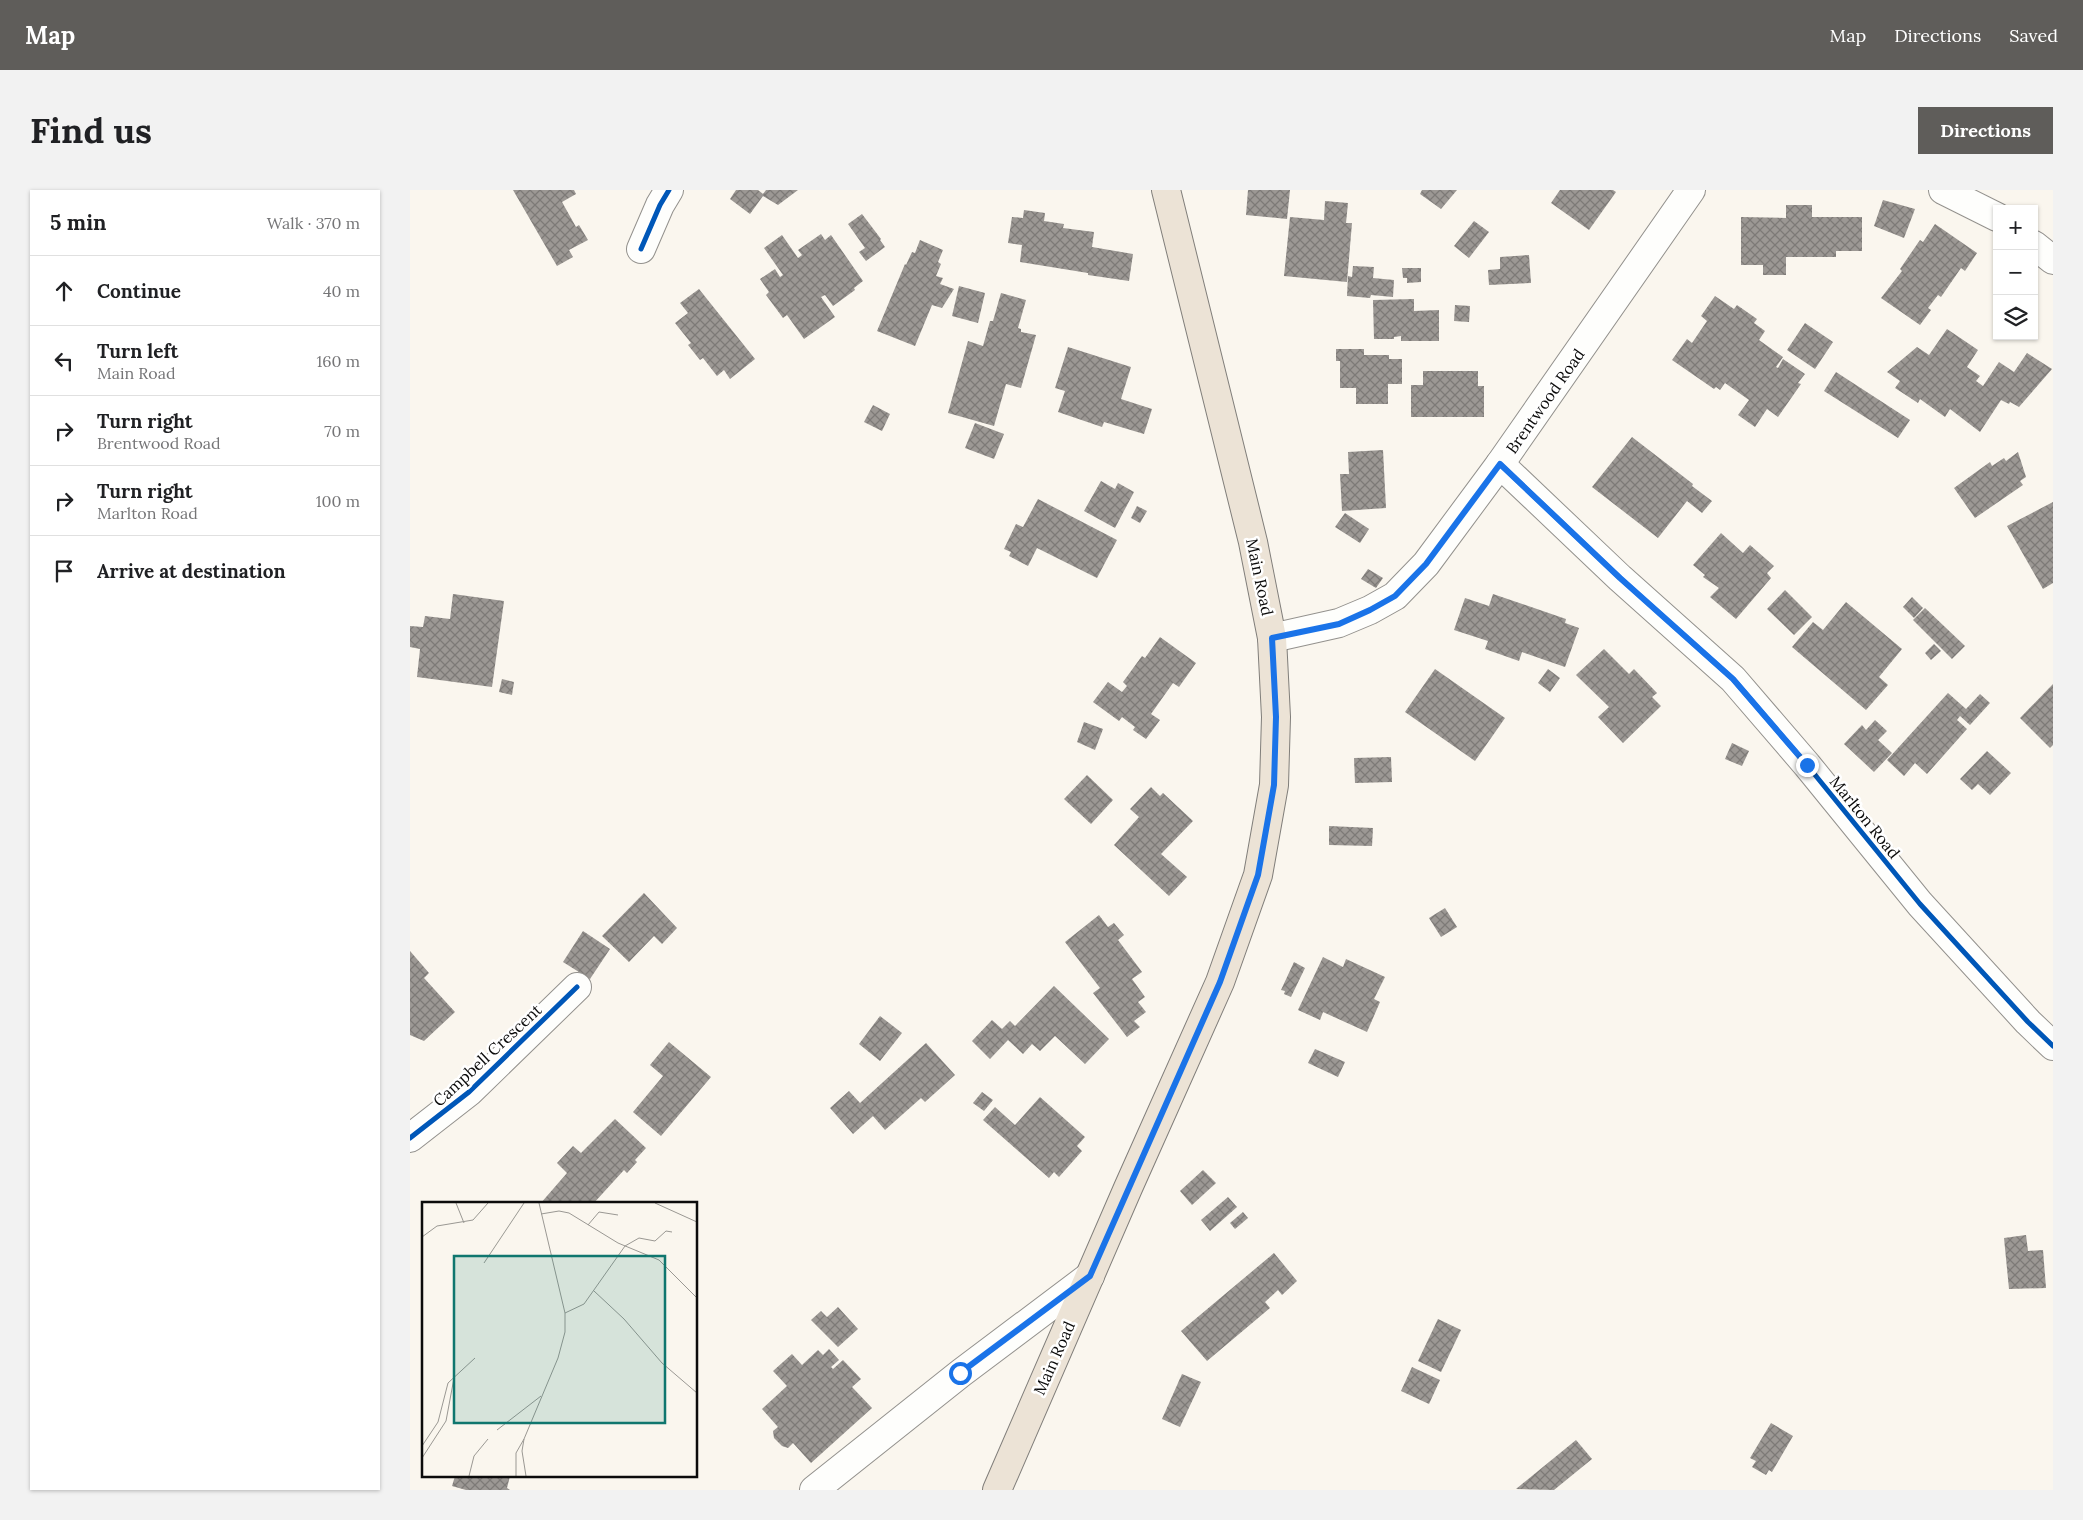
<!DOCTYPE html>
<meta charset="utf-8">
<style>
body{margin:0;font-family:Lora,serif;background:#f2f2f2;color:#202124}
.controls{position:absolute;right:15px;top:15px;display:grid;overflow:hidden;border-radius:0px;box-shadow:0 1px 4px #0004}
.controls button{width:45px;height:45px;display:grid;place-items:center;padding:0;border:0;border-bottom:1px solid #e0e0e0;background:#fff;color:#202124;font:25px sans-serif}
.stop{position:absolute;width:15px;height:15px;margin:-11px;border:4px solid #1a73e8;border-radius:50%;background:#fff}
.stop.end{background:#1a73e8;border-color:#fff;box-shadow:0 1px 5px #0008}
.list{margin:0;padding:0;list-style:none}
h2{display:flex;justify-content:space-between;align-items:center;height:65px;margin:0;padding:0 20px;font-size:21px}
h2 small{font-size:16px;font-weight:400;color:#757577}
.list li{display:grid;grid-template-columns:32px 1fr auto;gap:15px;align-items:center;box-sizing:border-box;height:70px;padding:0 20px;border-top:1px solid #e0e0e0}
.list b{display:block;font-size:19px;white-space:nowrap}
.list p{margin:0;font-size:16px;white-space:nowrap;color:#757577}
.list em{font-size:16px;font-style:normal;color:#757577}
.icon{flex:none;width:28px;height:28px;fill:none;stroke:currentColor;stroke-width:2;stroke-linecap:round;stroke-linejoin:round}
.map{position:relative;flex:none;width:1643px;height:1300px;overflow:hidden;border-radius:0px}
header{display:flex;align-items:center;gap:30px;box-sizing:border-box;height:70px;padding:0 25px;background:#5f5d5a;color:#fff}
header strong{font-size:24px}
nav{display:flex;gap:28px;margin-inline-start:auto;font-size:18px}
.intro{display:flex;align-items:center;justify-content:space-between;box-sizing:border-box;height:120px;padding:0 30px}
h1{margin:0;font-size:35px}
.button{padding:12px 22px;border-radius:0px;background:#5f5d5a;color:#fff;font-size:18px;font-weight:700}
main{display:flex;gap:30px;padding:0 30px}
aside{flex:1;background:#fff;border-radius:0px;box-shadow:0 1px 4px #0004}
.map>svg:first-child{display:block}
.building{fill:url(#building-cross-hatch)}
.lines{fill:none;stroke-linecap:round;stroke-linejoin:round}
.minor-casing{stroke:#93918d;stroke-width:30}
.major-casing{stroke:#807e7a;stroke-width:30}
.minor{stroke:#fefefc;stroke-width:28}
.major{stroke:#ece3d6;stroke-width:28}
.cycleway-casing{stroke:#fff;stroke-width:8}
.cycleway{stroke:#0057b8;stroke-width:5}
.route{stroke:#1a73e8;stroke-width:6}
.labels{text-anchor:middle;stroke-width:5;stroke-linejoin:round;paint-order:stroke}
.street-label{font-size:16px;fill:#0b0b0b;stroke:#fff}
.inset-road{fill:none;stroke:#9a9893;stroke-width:1}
.view{fill:#0f766e;fill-opacity:0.15;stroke:#0f766e;stroke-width:2.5}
.inset-edge{fill:none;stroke:#0b0b0b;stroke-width:2.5}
</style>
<header>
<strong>Map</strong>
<nav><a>Map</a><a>Directions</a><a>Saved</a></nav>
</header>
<div class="intro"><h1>Find us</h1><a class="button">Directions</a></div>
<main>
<aside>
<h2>5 min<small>Walk · 370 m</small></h2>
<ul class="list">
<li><svg class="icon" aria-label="ahead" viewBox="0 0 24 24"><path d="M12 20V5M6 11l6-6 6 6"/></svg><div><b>Continue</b></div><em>40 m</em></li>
<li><svg class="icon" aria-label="left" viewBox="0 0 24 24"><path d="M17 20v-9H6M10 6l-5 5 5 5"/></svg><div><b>Turn left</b><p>Main Road</p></div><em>160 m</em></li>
<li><svg class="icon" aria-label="right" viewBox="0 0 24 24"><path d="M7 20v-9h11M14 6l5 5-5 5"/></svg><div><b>Turn right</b><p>Brentwood Road</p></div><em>70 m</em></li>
<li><svg class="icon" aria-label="right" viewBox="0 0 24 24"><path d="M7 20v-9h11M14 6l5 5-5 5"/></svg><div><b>Turn right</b><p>Marlton Road</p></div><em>100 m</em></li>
<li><svg class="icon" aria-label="arrive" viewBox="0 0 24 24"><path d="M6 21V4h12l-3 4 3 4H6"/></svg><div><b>Arrive at destination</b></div></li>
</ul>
</aside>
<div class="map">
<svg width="1643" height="1300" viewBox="0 0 1643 1300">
<defs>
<pattern id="building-cross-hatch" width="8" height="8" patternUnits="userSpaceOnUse" patternTransform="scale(1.25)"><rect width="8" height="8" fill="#9c9894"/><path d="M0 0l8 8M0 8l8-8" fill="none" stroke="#7d7a77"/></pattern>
</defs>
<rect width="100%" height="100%" fill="#faf6ee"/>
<g class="building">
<polygon points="103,0 164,0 166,4 152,12 166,37 169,35 178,50 159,60 163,67 147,76"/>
<polygon points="326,0 348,0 353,4 356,0 388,0 368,15 353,6 340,24 320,9"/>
<polygon points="838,0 880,0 877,29 836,25"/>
<polygon points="1012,0 1047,0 1031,19 1010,4"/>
<polygon points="1150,0 1203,0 1206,2 1179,40 1141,13"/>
<polygon points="1473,10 1505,19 1494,48 1464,36"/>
<polygon points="915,11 938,13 936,33 942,33 937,92 874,86 880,27 914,30"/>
<polygon points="1376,15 1402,15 1402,27 1452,27 1452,61 1426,61 1426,67 1376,67 1376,85 1353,85 1353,75 1331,75 1331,27 1376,28"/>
<polygon points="614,20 635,23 634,31 654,34 653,38 684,42 682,57 723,64 719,91 678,85 678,83 610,72 612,55 598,53 602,27 613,28"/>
<polygon points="452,24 471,49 470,50 475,57 456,71 449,62 455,58 438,34"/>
<polygon points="1064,31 1079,42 1059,68 1044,56"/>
<polygon points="1525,34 1567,63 1555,81 1551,78 1531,107 1528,105 1518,118 1521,120 1510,135 1471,108 1492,81 1490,79 1510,50 1513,52"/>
<polygon points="411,44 415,50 421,45 453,91 444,98 445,100 423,116 415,105 411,107 425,127 394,149 377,125 373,128 356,105 359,102 350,89 365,79 370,87 373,85 354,58 372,45 388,68 392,65 388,60"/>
<polygon points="510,50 533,60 528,72 531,74 526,86 533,88 530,94 544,99 532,118 522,115 505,156 467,141 495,74 496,75 502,62 505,63"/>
<polygon points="1119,65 1121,93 1079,95 1078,80 1090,79 1090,67"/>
<polygon points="943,76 964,77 963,88 984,90 983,107 961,105 960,108 937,106 938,86 942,87"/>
<polygon points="992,78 1011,78 1011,92 997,93 997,88 993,88"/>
<polygon points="549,96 575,103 568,133 542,126"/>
<polygon points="289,99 345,169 320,189 314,180 307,186 293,168 290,170 278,155 281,153 265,133 278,123 270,113"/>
<polygon points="591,103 616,110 608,138 611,139 611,142 626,145 611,198 596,194 584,236 538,223 558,151 573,156 580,131 583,131"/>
<polygon points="1305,106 1324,119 1327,115 1347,129 1344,133 1355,141 1349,150 1373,167 1366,177 1368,178 1373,169 1395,184 1388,193 1391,194 1368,227 1357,219 1345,237 1328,225 1339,210 1315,193 1310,200 1306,197 1304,199 1262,170 1277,149 1282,153 1297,131 1291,126"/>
<polygon points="1004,109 1004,121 1029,120 1029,151 991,151 991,146 984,147 984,149 964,149 963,110"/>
<polygon points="1045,115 1060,116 1059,132 1044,131"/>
<polygon points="1395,133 1423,152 1405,179 1377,160"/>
<polygon points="1537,139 1568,160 1557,177 1570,186 1566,191 1573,196 1589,172 1604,182 1617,163 1642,179 1609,217 1600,212 1599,214 1591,210 1570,242 1540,219 1535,227 1510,209 1508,213 1485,198 1490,191 1477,182 1507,157 1519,165"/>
<polygon points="658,157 721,177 711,209 742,219 734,244 694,232 692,237 648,222 655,201 645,198"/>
<polygon points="926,159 954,159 954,165 979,165 979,169 992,169 992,194 978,194 978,214 946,214 946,198 930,198 930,171 926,171"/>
<polygon points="1013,181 1068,181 1068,196 1074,196 1074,227 1001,227 1001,195 1013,195"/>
<polygon points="1426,182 1500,230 1488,248 1414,201"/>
<polygon points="463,215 480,224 472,241 454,232"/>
<polygon points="565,233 594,244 584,269 555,258"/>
<polygon points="1222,247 1283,294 1282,296 1302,311 1292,323 1277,311 1248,348 1182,297"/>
<polygon points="973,260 976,318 932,321 930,284 939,284 938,262"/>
<polygon points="1608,262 1616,287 1610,291 1613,295 1565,328 1544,298 1580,272 1582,276 1594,268 1596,271"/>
<polygon points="691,291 705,299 708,293 724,302 705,338 674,321"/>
<polygon points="628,309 707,350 687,388 627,358 618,376 599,366 601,362 594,359 606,334 613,337"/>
<polygon points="1643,312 1643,393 1633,399 1597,336"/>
<polygon points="727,316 737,321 730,333 721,328"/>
<polygon points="935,323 959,339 950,353 925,337"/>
<polygon points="1311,343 1333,363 1340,355 1364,376 1357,383 1361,388 1326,429 1300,407 1309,398 1293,387 1295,385 1283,375"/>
<polygon points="958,379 973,388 966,398 951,389"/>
<polygon points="1375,400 1402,427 1384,445 1357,419"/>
<polygon points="43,404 94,411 82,497 7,487 10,459 0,457 0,436 13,437 15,426 40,429"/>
<polygon points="1083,404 1156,429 1155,433 1169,438 1155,477 1112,462 1109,471 1075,459 1078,451 1044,440 1055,408 1079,416"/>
<polygon points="1502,407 1513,418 1504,428 1493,417"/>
<polygon points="1436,412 1492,459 1469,487 1478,495 1456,520 1382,457 1403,432 1413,440"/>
<polygon points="1515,418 1555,456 1542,469 1503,430"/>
<polygon points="750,447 786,473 769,497 763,493 741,524 750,530 736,549 723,540 725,537 712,527 709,531 683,512 698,492 712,502 717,496 713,492 732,466 735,468"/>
<polygon points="1524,454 1531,461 1521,470 1515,463"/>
<polygon points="1194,459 1219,484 1224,479 1247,503 1242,507 1251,516 1213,553 1188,527 1199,517 1166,485"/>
<polygon points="1025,479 1095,528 1065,571 995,522"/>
<polygon points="1138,479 1150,488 1140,502 1128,493"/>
<polygon points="92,489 104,492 102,505 89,502"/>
<polygon points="1643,494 1643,555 1640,558 1610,528"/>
<polygon points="1538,503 1556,519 1570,504 1580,513 1560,535 1550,526 1547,530 1557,539 1517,584 1505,573 1494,586 1477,570"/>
<polygon points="1465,530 1477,541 1468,550 1482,563 1464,582 1434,554 1452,535 1456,540"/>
<polygon points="674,532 693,539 685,560 667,552"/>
<polygon points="1322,553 1339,561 1332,576 1315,569"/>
<polygon points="1577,561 1601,583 1580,605 1568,594 1562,600 1550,589"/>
<polygon points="981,567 982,592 945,593 944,568"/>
<polygon points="677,585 703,610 681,634 654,609"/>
<polygon points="741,597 750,606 753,603 783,631 751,664 777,687 759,706 704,655 729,627 720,619"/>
<polygon points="919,636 963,638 962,656 919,655"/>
<polygon points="234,703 267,738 252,754 244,746 219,772 192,746"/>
<polygon points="1035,718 1047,737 1031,747 1019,728"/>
<polygon points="689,725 698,737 704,733 714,745 708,750 732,782 722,789 735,807 728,812 736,822 724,831 730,837 717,847 683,803 690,798 655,752"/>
<polygon points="173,741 200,759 180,789 153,772"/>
<polygon points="0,761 19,783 14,788 45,822 14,851 0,845"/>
<polygon points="913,767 933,777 936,769 975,787 964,809 970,812 957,842 913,822 910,830 888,820"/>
<polygon points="884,772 895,778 881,807 874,804 875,801 871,800"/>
<polygon points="644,796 699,849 675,874 645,846 630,861 622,854 613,864 598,850 580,869 562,851 582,830 592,839 600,831 605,836"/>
<polygon points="470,826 492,843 470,871 449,854"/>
<polygon points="259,852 301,887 251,946 223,922 253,886 240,875"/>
<polygon points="516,853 545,885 515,912 511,908 475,940 463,926 443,944 420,918 439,901 450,913"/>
<polygon points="905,859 935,872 928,887 898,873"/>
<polygon points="572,902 583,910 574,921 563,913"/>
<polygon points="630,907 675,947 667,956 672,961 649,987 644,982 639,988 573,930 585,917 605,935"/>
<polygon points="205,929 236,958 225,970 227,972 217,983 214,980 183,1014 130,1014 157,983 147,973 163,956 171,963"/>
<polygon points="793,980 806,993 782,1015 770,1001"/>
<polygon points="818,1007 827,1017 800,1041 791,1030"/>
<polygon points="833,1022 838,1028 825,1039 820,1033"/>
<polygon points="1616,1045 1618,1061 1633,1060 1636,1098 1599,1099 1594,1048"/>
<polygon points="864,1063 887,1091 872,1105 868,1100 855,1112 860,1118 797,1171 771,1141"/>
<polygon points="428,1117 448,1139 428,1157 401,1130 411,1121 417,1127"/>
<polygon points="1028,1129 1051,1140 1031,1182 1008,1171"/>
<polygon points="419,1159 429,1170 421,1177 423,1179 433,1170 451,1189 442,1197 462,1218 401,1273 383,1253 378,1258 372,1256 364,1248 363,1241 368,1237 352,1219 377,1196 363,1181 382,1164 392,1175 408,1160 413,1165"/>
<polygon points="1002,1177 1030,1190 1019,1214 991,1201"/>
<polygon points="772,1184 791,1192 770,1237 752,1229"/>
<polygon points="1361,1233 1383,1246 1362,1282 1359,1280 1356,1285 1342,1277 1346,1271 1340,1268"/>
<polygon points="1166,1250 1182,1269 1144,1300 1106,1299"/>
<polygon points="45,1286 100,1286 97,1298 100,1300 56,1300 42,1296"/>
</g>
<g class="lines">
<g class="minor-casing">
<g id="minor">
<polyline points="1533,0 1587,27"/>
<polyline points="1624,55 1643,70"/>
<polyline points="231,59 250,15 259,0"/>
<polyline points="1090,274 1210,388 1323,489 1397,575 1510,714 1618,832 1643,856"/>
<polyline points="862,448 929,433 960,420 985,406 1016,374 1090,274 1281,0"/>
<polyline points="0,948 59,902 167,797"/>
<polyline points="404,1300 551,1183 680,1086"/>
</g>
</g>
<g class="major-casing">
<polyline id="major" points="587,1300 718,998 810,792 848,685 864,595 866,527 862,448 843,352 756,0"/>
</g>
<use href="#minor" class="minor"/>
<use href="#major" class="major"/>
<g class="cycleway-casing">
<g id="cycleway">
<polyline points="231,59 250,15 259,0"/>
<polyline points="1090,274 1210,388 1323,489 1397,575 1510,714 1618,832 1643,856"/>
<polyline points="0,948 59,902 167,797"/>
</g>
</g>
<use href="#cycleway" class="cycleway"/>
</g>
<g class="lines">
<polyline class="route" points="550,1183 680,1086 810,792 848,685 864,595 866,527 862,448 929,434 960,420 985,406 1016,374 1090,274 1210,388 1323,489 1397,575"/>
</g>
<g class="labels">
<g class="street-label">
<text transform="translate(1135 211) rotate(-55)" y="6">Brentwood Road</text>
<text transform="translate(850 387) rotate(78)" y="6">Main Road</text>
<text transform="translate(1455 627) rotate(51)" y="6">Marlton Road</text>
<text transform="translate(77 865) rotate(-43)" y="6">Campbell Crescent</text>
<text transform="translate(644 1168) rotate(-66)" y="6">Main Road</text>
</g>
</g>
<g transform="translate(12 1012)">
<rect width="275" height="275" fill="#faf6ee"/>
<path class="inset-road" d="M34,1l8,20M233,1l42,19M119,12l18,-3 10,2 49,30 41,17 38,38M166,23l11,-13 19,3M0,35l15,-11 36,-6 15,-17M62,61l40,-60M172,89l30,28 38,44 35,30M143,111l19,-9 41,-58 14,-8 16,3 11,-10 6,1M75,228l44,-34M0,244l16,-24 10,-39 27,-25M0,256l24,-37 8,-43M47,274l5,-20 14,-17M94,274v-23l8,-14M104,274l-4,-25 2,-12 34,-81 7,-26v-19l-26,-110"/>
<path class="view" d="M32,54h211v167h-211z"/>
<rect width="275" height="275" class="inset-edge"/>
</g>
</svg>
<div class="controls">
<button>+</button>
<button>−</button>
<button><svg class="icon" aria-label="layers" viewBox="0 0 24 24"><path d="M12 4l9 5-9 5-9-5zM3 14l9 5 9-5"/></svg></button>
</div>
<div class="stop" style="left:550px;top:1183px"></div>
<div class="stop end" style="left:1397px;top:575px"></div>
</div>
</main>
